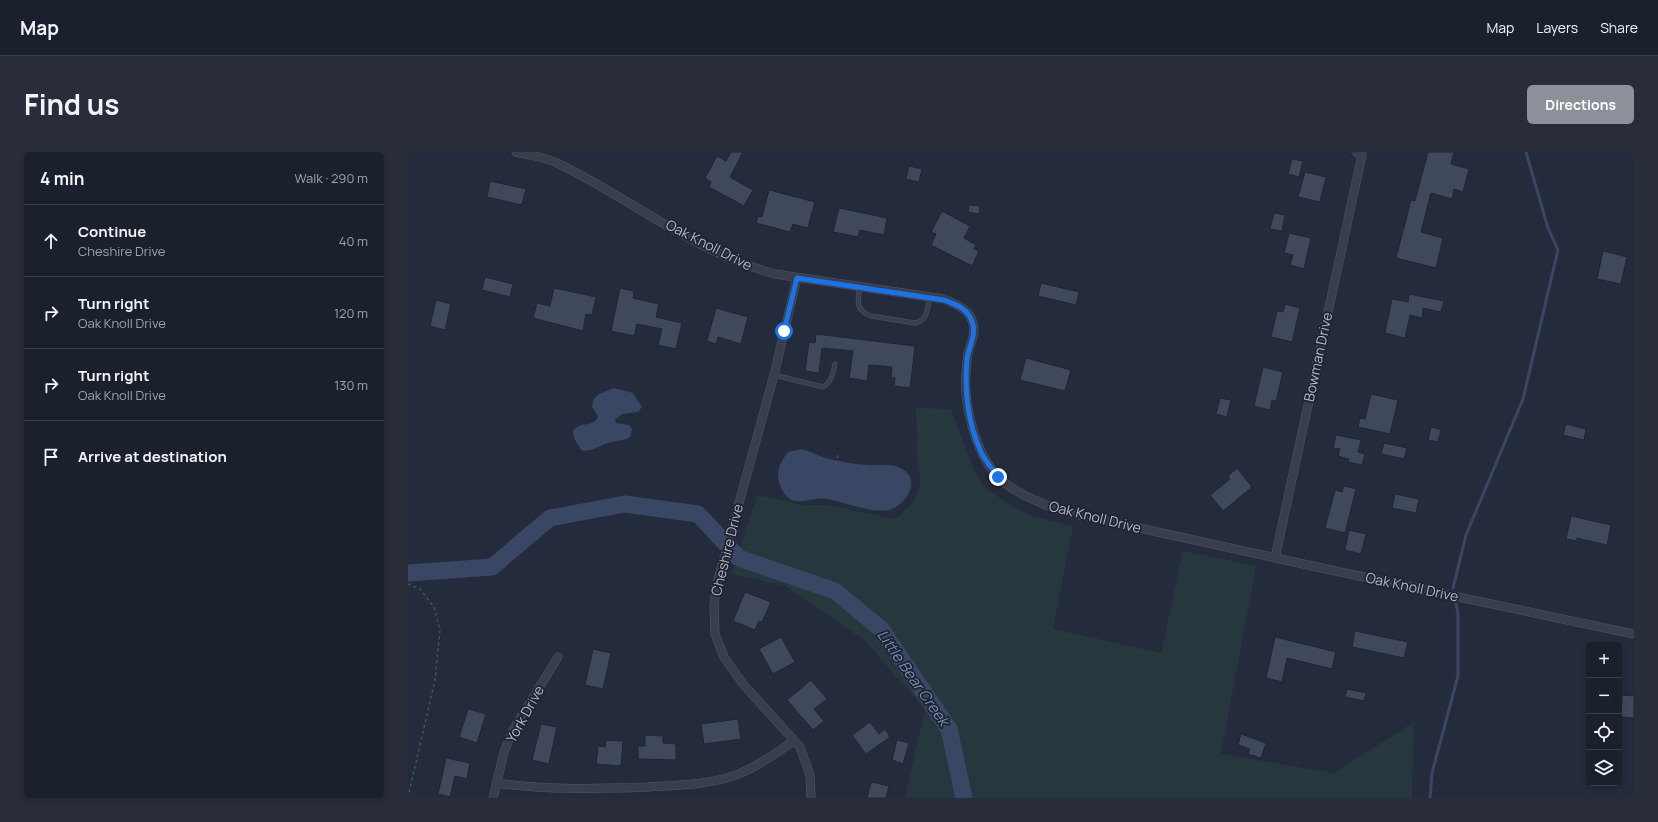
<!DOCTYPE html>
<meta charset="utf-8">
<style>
body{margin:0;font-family:Manrope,sans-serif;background:#282d39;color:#f1f3f6}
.controls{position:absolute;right:12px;bottom:12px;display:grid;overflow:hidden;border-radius:6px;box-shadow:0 2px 6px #0003}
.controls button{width:36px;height:36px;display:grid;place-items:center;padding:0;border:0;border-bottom:1px solid #393e49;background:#1b202d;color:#f1f3f6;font:20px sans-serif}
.stop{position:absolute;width:12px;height:12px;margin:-9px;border:3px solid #1a73e8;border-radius:50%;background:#fff}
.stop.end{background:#1a73e8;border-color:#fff;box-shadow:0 1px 4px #0008}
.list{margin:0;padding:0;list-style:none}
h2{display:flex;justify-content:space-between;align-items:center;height:52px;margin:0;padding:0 16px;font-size:17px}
h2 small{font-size:13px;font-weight:400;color:#a0a3aa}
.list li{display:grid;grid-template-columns:26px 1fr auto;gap:12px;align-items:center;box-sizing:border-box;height:72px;padding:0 16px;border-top:1px solid #393e49}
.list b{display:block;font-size:15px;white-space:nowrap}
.list p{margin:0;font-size:13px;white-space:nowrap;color:#a0a3aa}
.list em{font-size:13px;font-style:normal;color:#a0a3aa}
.icon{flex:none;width:22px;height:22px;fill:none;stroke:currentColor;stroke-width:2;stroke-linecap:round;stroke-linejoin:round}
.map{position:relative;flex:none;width:1226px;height:646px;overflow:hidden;border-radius:6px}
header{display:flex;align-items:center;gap:24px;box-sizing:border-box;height:56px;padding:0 20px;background:#1b202d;border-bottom:1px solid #393e49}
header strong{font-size:19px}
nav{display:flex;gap:22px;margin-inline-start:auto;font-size:14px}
.intro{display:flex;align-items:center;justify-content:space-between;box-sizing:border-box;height:96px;padding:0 24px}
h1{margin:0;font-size:28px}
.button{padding:10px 18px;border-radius:6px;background:#8c9099;color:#fff;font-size:14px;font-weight:700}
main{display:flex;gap:24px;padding:0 24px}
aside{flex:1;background:#1b202d;border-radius:6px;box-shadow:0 2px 6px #0003}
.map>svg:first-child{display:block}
.green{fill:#26383d}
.water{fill:#394764}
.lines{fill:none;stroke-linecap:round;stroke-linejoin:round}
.stream{stroke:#394764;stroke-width:3}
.river{stroke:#394764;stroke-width:17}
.building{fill:#40495b;stroke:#1f2533}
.lane-casing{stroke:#505664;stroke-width:5}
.street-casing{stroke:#505664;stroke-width:9}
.path{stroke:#44555a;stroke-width:1.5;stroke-dasharray:3 3;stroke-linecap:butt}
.lane{stroke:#383e4c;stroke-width:4}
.street{stroke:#383e4c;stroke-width:8}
.route{stroke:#1a73e8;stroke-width:5}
.labels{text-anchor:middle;stroke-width:3.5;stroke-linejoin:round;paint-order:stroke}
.street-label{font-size:14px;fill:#b3b9c7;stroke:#1d2331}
.water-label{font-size:15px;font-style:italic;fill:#7c8cae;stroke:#1d2331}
</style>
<header>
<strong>Map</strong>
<nav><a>Map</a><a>Layers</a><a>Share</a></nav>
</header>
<div class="intro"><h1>Find us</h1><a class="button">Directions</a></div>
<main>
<aside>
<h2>4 min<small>Walk · 290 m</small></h2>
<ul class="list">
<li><svg class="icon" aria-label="ahead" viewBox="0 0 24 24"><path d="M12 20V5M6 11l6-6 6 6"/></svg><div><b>Continue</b><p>Cheshire Drive</p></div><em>40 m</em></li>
<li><svg class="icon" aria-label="right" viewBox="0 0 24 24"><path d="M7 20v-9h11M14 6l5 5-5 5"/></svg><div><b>Turn right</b><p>Oak Knoll Drive</p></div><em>120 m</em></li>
<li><svg class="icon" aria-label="right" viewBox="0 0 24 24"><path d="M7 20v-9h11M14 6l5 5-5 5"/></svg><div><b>Turn right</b><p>Oak Knoll Drive</p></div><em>130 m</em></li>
<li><svg class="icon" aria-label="arrive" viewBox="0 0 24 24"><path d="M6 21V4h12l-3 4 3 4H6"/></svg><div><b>Arrive at destination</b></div></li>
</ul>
</aside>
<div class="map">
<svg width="1226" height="646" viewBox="0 0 1226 646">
<rect width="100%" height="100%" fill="#242b3c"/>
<polygon class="green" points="508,256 543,257 565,316 575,334 603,354 623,364 665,374 645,477 753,501 775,399 848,414 813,602 926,621 1006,570 1004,646 497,646 517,557 456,488 377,434 324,422 349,343 395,353 418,353 488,367 507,348 513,329 509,302"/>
<g class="water">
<path d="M206,236l19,5 9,14 -4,5 -16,2 -7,6 1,3 13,2 3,4 -2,8c-6,4 -11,3 -18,5 -11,2 -20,11 -31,8l-7,-12 -1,-7c7,-11 21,-2 25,-15l-6,-9 1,-7 6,-6z"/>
<path d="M394,297c11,3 20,9 31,11 12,2 25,5 36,5 12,1 23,-2 33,4 20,11 4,36 -13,41 -14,4 -47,-8 -62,-11 -11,-2 -20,3 -31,2 -5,0 -9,-4 -12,-8 -10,-14 -7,-27 4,-41z"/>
</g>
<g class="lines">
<g class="stream">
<polyline points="1045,436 1058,383 1115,247 1150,98 1140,76 1118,0"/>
<polyline points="1022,646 1024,621 1050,524 1050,461 1048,452"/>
</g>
<polyline class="river" points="0,421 84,415 142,366 217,352 290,362 331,406 427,439 473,477 541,577 556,646"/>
</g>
<g class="building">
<polygon points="323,0 335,0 322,25 345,38 336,54 301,35 303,30 297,26 309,4 318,9"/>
<polygon points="1020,0 1046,0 1043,12 1061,17 1055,40 1046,37 1044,47 1023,41 1013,80 1035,86 1028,116 988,106 1003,48 1007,49"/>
<polygon points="884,7 895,9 891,25 880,22"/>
<polygon points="501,14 514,17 511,30 498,27"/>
<polygon points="897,20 918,25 912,50 890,45"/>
<polygon points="82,29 118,37 114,53 79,45"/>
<polygon points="361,38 407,50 400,76 385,72 382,80 348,71 350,64 354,65"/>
<polygon points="561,53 572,54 571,62 560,60"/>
<polygon points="431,56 479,66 476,83 452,78 450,85 425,80"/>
<polygon points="534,59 562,74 556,86 568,93 566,97 571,99 564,114 523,93 528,82 523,80"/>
<polygon points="866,61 877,63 874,79 862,77"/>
<polygon points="881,81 903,86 896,117 882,113 885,103 876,101"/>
<polygon points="1195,99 1219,105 1213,132 1189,127"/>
<polygon points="77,125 105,132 102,145 74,138"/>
<polygon points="633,131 671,140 668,153 630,144"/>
<polygon points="146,136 188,145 184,163 178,162 175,179 125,166 129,151 142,154"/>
<polygon points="212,136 226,139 225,146 251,152 248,165 274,171 268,197 250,193 254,177 229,172 226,184 203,179"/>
<polygon points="1001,142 1036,149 1033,160 1015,156 1014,166 1002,163 997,186 977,181 984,147 1000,150"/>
<polygon points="28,148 43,152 37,178 22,174"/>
<polygon points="877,152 892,156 884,190 863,185 869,159 875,160"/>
<polygon points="308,156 340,165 333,192 310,185 308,192 299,189"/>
<polygon points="408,182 507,194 502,236 486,234 487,226 483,225 484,215 461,213 459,229 441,226 445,199 414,196 411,221 397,219 401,190 407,191"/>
<polygon points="618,206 663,218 657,239 612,228"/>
<polygon points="855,215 875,220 868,249 864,248 862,258 846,254"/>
<polygon points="963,242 990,248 982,282 950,275 952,266 957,267"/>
<polygon points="812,246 823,248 819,265 808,262"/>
<polygon points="1158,272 1178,277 1176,288 1155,283"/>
<polygon points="1023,275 1033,278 1030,290 1020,288"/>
<polygon points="928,283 953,288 950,300 957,302 954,313 940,310 941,307 930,304 932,297 925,296"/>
<polygon points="976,291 999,296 996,307 973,302"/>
<polygon points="829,316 844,335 815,359 802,343 822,327 820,324"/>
<polygon points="936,334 948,337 937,381 917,376 927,338 934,340"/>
<polygon points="987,342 1011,347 1008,361 984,356"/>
<polygon points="1163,364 1203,373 1199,393 1169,386 1169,389 1158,387"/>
<polygon points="941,378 958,382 953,402 937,398"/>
<polygon points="337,440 363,450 354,470 351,469 347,478 325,469"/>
<polygon points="947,479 1000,490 996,506 944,495"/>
<polygon points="373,485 387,510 365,522 351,497"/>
<polygon points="867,485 928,500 924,517 879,506 874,530 858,526"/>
<polygon points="185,497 203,501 195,537 177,533"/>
<polygon points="403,528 419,547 406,557 416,569 405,578 379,548"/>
<polygon points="939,537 958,541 956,549 937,545"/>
<polygon points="1214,543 1226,544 1226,566 1213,565"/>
<polygon points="60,557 78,562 69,591 51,585"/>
<polygon points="330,567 333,587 296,592 293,572"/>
<polygon points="462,570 471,582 477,577 482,585 458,602 444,583"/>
<polygon points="133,572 149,575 141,612 124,608"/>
<polygon points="833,582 858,591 853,606 840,602 842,597 830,593"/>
<polygon points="237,583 255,584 255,591 268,592 268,608 230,607 230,594 237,594"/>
<polygon points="198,588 215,589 213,614 188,612 190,594 197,595"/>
<polygon points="489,588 501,591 495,612 484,608"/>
<polygon points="38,606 62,611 59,627 47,624 42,645 30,642"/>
<polygon points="463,630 481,634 478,646 459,646"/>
</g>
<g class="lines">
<g class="lane-casing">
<g id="lane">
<path d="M452,135c-3,14 -4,24 11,29l44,7c13,-3 12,-14 15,-26"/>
<path d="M366,223l49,12c8,-4 10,-14 12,-23"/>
</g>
</g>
<g class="street-casing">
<g id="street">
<path d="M108,0c13,3 29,5 41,11 73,35 139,90 218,111l169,25c11,5 23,9 28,21 5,14 -1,21 -4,33 -1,5 -1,12 -2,18 -3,33 9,81 32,106 15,15 44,27 64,34l278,61 294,62"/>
<polyline points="389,126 366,223 308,435 306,454 307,482 316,505 335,532 392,595 402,623 403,646"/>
<polyline points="867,406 954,3 948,0"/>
<path d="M88,631c51,7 101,6 152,4 28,-2 56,-2 82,-10 23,-7 44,-23 64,-36"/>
<polyline points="85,646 96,600 105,578 150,505"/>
</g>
</g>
<g class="path">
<polyline points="426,312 431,312"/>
<polyline points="428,312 430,303"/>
<polyline points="0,432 12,437 26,455 32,478 27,528 0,645"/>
</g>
<use href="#lane" class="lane"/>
<use href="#street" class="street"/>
</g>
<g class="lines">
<path class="route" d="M376,179l13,-53 147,22c11,4 23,8 28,21 5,14 -3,24 -5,38 -3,31 1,65 14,93 4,9 12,17 17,25"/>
</g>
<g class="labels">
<g class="street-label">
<text transform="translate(301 93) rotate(27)" y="5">Oak Knoll Drive</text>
<text transform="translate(910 205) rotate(-78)" y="5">Bowman Drive</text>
<text transform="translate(687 365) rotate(14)" y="5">Oak Knoll Drive</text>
<text transform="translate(319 398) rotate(-76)" y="5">Cheshire Drive</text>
<text transform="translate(1004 435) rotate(12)" y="5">Oak Knoll Drive</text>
<text transform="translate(117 562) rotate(-61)" y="5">York Drive</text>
</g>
<g class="water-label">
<text transform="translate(505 526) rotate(55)" y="5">Little Bear Creek</text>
</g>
</g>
</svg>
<div class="controls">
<button>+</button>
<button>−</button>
<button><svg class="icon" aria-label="locate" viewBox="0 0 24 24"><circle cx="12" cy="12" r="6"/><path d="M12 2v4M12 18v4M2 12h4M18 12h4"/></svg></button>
<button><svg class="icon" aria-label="layers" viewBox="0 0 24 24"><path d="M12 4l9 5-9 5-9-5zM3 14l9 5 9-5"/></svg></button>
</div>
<div class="stop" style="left:376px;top:179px"></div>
<div class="stop end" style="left:590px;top:325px"></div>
</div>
</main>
